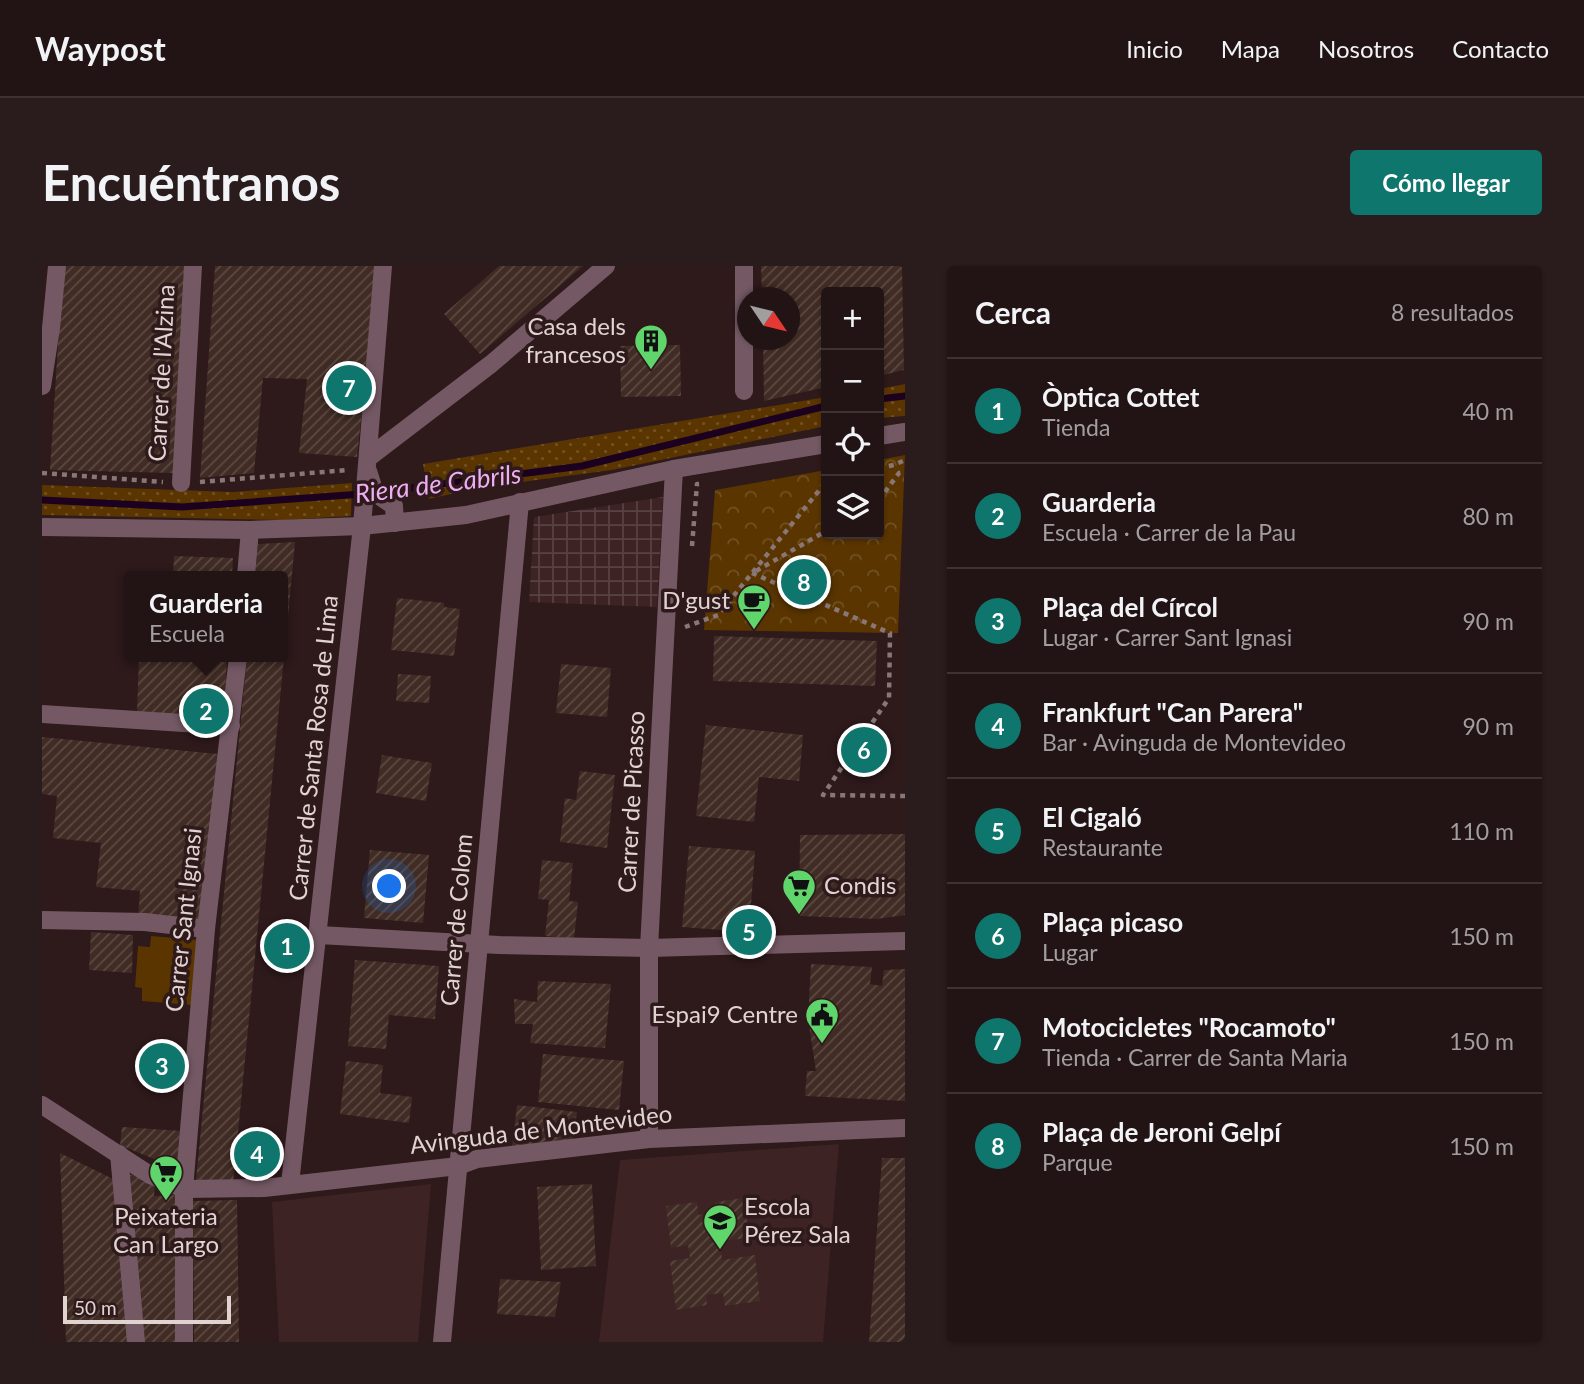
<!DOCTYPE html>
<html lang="es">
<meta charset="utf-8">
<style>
body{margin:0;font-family:Lato,sans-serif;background:#2a1c1d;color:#f1f3f6}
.controls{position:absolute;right:21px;top:21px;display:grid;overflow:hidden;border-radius:7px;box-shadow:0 2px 5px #0004}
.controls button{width:63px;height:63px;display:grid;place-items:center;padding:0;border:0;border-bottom:2px solid #3f3234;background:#221314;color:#f1f3f6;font:35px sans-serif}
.compass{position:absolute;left:695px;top:21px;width:63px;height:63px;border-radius:50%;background:#221314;box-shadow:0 2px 5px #0004;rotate:125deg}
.scale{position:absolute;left:21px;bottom:18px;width:168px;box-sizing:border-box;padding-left:7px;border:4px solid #e2d3d3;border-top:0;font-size:19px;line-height:24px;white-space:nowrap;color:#e2d3d3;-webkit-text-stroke:5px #2e191b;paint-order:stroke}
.you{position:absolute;left:348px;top:621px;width:24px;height:24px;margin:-18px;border:5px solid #fff;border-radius:50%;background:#1a73e8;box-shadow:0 0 0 10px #1a73e833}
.badge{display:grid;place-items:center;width:46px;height:46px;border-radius:50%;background:#0f766e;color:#fff;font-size:23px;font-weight:700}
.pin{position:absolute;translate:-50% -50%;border:4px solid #fff;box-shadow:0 2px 7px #0006}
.popup{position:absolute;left:82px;top:305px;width:164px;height:91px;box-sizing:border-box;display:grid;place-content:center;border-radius:7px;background:#221314;filter:drop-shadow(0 2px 5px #0005);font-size:23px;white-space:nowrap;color:#a29ea0}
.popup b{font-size:26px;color:#f1f3f6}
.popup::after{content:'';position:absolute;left:50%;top:100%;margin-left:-14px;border:14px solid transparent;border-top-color:#221314}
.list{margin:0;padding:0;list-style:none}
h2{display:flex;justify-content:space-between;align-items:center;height:91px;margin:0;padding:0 28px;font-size:30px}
h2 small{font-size:23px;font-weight:400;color:#a29ea0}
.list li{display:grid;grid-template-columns:46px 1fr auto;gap:21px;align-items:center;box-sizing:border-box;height:105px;padding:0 28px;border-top:2px solid #3f3234}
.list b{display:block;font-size:26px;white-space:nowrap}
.list p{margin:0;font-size:23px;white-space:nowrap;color:#a29ea0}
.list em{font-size:23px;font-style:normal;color:#a29ea0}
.icon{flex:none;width:38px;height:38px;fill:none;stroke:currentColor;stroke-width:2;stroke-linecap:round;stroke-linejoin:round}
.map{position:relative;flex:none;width:863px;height:1076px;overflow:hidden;border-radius:7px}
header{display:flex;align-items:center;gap:42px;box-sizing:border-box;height:98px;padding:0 35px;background:#221314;border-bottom:2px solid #3f3234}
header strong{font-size:33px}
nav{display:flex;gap:38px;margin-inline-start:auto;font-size:24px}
.intro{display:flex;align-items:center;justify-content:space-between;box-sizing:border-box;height:168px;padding:0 42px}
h1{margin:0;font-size:49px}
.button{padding:18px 32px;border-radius:7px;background:#0f766e;color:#fff;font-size:24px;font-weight:700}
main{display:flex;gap:42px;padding:0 42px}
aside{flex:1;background:#221314;border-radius:7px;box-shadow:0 2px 5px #0004}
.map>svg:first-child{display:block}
.built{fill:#3d2324}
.industrial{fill:url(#industrial-grid)}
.grass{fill:url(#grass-dots)}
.park{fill:url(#park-crowns)}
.pitch{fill:#5a3500}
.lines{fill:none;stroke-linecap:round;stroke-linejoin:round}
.stream{stroke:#1c0020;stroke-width:7}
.building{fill:url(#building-hatch)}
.path{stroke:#897778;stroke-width:4.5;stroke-dasharray:5 5;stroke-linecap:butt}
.minor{stroke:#745965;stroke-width:18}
.labels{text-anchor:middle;stroke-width:7;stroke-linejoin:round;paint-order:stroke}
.poi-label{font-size:24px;fill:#e2d3d3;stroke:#2e191b;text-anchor:end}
.street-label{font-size:24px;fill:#e2d3d3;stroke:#2e191b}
.water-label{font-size:26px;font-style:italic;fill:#eeaef3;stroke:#2e191b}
</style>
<header>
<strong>Waypost</strong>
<nav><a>Inicio</a><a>Mapa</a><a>Nosotros</a><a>Contacto</a></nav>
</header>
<div class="intro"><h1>Encuéntranos</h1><a class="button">Cómo llegar</a></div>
<main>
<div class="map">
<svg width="863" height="1076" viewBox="0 0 863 1076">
<defs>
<pattern id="industrial-grid" width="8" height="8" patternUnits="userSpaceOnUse" patternTransform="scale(1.75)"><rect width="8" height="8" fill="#3d2324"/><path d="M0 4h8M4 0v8" fill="none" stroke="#594243"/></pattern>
<pattern id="grass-dots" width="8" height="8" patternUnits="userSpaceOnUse" patternTransform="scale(1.75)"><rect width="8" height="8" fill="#5a3500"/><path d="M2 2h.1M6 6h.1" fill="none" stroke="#715124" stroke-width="1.8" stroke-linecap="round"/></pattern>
<pattern id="park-crowns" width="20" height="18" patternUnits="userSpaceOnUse" patternTransform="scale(1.75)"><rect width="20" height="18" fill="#5a3500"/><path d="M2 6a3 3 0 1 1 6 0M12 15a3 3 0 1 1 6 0" fill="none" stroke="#715124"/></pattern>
<pattern id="building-hatch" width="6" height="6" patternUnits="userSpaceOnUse" patternTransform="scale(1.75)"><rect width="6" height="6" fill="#402c24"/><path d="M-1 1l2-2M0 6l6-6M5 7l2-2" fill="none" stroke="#5b4a43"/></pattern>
</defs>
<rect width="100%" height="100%" fill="#2e191b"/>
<g class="built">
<polygon points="797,878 781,1076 557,1076 578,894"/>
<polygon points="389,918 376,1076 237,1076 230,936"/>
</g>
<polygon class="industrial" points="621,231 615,341 487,336 492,251"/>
<g class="grass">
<polygon points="863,118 863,150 837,152 837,123"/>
<polygon points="784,131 784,160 570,204 435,222 387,233 381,198"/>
<polygon points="310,217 309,250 241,254 0,249 0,219 191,226"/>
</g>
<polygon class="park" points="863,189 856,367 662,364 673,224 784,204 784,268 837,268 837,194"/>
<polygon class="pitch" points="109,670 157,674 150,739 100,735 100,722 93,721 96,680 108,681"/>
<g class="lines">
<g class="stream">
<polyline points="837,133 863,130"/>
<polyline points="339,226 540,200 784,140"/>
<polyline points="0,234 140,241 320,228"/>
</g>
</g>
<g class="building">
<polygon points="21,0 143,0 131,207 8,204"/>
<polygon points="173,0 336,0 315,191 257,187 265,113 221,112 212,207 158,212"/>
<polygon points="457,0 541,0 438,88 402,48"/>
<polygon points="719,0 860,0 862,104 837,110 837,26 784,26 784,121 722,135 721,74 748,74 748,32 720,32"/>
<polygon points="638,79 639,130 579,131 578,80"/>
<polygon points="253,276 243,384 241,384 241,310 213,310 216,278"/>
<polygon points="132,290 191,292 190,310 131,310"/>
<polygon points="355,332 402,337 402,341 418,343 412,390 349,384"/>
<polygon points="672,370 835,375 833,420 671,415"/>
<polygon points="97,391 185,391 182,450 95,446"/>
<polygon points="205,391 242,391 191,918 154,914"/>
<polygon points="519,398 569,402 565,451 514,447"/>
<polygon points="356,408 389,410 387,437 354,435"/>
<polygon points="664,459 761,469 757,515 717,511 712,556 654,550"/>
<polygon points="0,471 176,488 159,657 96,651 98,625 54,621 59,577 11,572 15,530 0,528"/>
<polygon points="340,489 390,497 384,535 334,527"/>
<polygon points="538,505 573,509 565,582 518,576 523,532 534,534"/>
<polygon points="863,568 863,649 835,653 757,650 758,569"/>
<polygon points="647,580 713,585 707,666 640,661"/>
<polygon points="328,584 387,589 381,657 322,652"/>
<polygon points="500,594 531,597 527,635 536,636 532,673 503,670 507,634 496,633"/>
<polygon points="49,666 91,669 90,707 47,704"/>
<polygon points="313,694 397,700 393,753 347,749 344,783 306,780"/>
<polygon points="769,698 830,701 828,718 840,720 842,704 863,703 863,835 763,830 765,805 774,805 766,753"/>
<polygon points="496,715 569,718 563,782 488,777 491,758 473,758 472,733 495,736"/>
<polygon points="501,788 582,795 577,844 496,836"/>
<polygon points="304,795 341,799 338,827 370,831 367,857 298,848"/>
<polygon points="475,839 535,846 531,874 470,881"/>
<polygon points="80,861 140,865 136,903 78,879"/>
<polygon points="18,887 71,913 86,1076 24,1076"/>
<polygon points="840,892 863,892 863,1076 827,1076"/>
<polygon points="99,908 100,916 113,917 112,930 134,929 133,1076 100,1076 86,909"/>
<polygon points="550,918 554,1000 499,1004 495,921"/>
<polygon points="702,932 707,972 678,975 680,994 713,989 718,1035 683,1040 681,1027 664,1029 665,1039 634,1044 628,995 648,992 646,979 629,982 624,940 655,936 656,949 674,946 673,936"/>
<polygon points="195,934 197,1076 152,1076 151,935"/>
<polygon points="458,1013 519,1016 513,1051 455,1048"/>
</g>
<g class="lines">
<g class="path">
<polyline points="837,202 852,199 863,194"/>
<polyline points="0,207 121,216"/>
<polyline points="158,216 306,204"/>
<polyline points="837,234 857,207 863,206"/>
<polyline points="650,280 655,218 657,218"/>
<polyline points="714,305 784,265"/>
<polyline points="710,307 848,367 847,432 781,529 863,530"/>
<polyline points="643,361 676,349 784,216"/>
</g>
<g class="minor">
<polyline points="702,0 702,125"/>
<polyline points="0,120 9,62 15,0"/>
<polyline points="837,170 863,166"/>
<polyline points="326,192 449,98 564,0"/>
<polyline points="326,205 333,227 352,240 353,257"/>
<polyline points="139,217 151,0"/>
<polyline points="0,261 208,264 320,260 424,249 632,203 784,178"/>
<polyline points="204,310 208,264"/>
<polyline points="0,448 189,460"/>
<polyline points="0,654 103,656 164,663"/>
<polyline points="277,669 457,679 607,682 863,675"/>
<polyline points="0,839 108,909 142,923 222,922 416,900 435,893 607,873 863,862"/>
<polyline points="607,873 607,682 632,203"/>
<polyline points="77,888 94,1076"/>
<polyline points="248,918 320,260 341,0"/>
<polyline points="142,1076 142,923 164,663 196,391"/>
<polyline points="400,1076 478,236"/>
</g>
</g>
<defs>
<g id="building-pin" transform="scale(1.75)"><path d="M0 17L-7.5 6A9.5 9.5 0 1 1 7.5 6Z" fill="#5fd56b" stroke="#2e191b"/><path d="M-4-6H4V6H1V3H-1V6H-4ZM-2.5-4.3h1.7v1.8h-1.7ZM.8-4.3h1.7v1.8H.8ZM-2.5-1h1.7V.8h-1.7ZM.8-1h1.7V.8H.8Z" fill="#111"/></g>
<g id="cafe-pin" transform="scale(1.75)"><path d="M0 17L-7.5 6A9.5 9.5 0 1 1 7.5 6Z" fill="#5fd56b" stroke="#2e191b"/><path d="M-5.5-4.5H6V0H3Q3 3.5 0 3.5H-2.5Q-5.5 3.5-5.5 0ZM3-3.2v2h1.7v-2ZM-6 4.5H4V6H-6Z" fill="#111"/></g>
<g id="supermarket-pin" transform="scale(1.75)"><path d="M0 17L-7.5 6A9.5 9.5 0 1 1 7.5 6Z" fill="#5fd56b" stroke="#2e191b"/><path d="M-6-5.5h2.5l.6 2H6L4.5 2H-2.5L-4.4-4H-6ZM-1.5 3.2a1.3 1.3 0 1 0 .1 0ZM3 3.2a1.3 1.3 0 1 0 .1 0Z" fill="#111"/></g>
<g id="civic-pin" transform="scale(1.75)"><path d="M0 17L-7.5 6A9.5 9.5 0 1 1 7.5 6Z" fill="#5fd56b" stroke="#2e191b"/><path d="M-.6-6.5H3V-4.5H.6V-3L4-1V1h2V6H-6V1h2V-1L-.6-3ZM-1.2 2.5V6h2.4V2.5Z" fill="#111"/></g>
<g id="school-pin" transform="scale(1.75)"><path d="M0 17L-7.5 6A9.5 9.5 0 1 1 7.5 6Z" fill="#5fd56b" stroke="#2e191b"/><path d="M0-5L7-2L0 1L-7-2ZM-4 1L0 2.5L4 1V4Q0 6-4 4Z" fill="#111"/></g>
</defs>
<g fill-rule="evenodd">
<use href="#building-pin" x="609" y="75"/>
<use href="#cafe-pin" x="712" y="335"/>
<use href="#supermarket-pin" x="757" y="620"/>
<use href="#civic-pin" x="780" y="749"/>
<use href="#supermarket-pin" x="124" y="906"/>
<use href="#school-pin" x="678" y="955"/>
</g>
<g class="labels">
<g class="poi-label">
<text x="584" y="69">Casa dels<tspan x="584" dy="28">francesos</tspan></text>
<text x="688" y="343">D'gust</text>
<text x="782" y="628" text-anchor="start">Condis</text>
<text x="756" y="757">Espai9 Centre</text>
<text x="702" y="949" text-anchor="start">Escola<tspan x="702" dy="28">Pérez Sala</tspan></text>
<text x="124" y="959" text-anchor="middle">Peixateria<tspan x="124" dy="28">Can Largo</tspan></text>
</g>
<g class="street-label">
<text transform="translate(120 107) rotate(-87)" y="8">Carrer de l'Alzina</text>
<text transform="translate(272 482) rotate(-84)" y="8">Carrer de Santa Rosa de Lima</text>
<text transform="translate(590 536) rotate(-87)" y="8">Carrer de Picasso</text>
<text transform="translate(142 654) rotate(-84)" y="8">Carrer Sant Ignasi</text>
<text transform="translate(415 654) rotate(-85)" y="8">Carrer de Colom</text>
<text transform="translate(499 864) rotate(-7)" y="8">Avinguda de Montevideo</text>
</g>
<g class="water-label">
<text transform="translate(396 218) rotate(-7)" y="9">Riera de Cabrils</text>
</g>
</g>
</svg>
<div class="controls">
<button>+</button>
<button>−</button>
<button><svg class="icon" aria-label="locate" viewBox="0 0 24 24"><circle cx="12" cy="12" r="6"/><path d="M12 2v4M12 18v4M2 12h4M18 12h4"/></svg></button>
<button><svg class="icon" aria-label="layers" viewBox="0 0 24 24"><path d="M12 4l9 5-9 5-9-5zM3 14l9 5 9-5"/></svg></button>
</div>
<svg class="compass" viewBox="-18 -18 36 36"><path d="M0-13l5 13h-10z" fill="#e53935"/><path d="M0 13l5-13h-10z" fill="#a29ea0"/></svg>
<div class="scale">50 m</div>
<div class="you"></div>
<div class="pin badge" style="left:245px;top:680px">1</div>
<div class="pin badge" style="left:164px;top:445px">2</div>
<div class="popup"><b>Guarderia</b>Escuela</div>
<div class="pin badge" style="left:120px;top:800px">3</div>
<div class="pin badge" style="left:215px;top:888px">4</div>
<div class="pin badge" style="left:707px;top:666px">5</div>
<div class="pin badge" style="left:822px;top:484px">6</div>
<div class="pin badge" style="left:307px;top:122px">7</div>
<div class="pin badge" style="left:762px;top:316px">8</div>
</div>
<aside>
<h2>Cerca<small>8 resultados</small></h2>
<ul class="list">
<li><span class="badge">1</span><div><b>Òptica Cottet</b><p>Tienda</p></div><em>40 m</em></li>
<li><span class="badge">2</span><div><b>Guarderia</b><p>Escuela · Carrer de la Pau</p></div><em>80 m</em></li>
<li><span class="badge">3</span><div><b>Plaça del Círcol</b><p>Lugar · Carrer Sant Ignasi</p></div><em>90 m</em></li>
<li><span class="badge">4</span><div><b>Frankfurt &quot;Can Parera&quot;</b><p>Bar · Avinguda de Montevideo</p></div><em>90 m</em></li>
<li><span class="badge">5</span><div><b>El Cigaló</b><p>Restaurante</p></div><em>110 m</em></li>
<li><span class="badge">6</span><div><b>Plaça picaso</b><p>Lugar</p></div><em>150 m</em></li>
<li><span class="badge">7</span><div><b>Motocicletes &quot;Rocamoto&quot;</b><p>Tienda · Carrer de Santa Maria</p></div><em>150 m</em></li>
<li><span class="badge">8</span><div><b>Plaça de Jeroni Gelpí</b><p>Parque</p></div><em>150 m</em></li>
</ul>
</aside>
</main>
